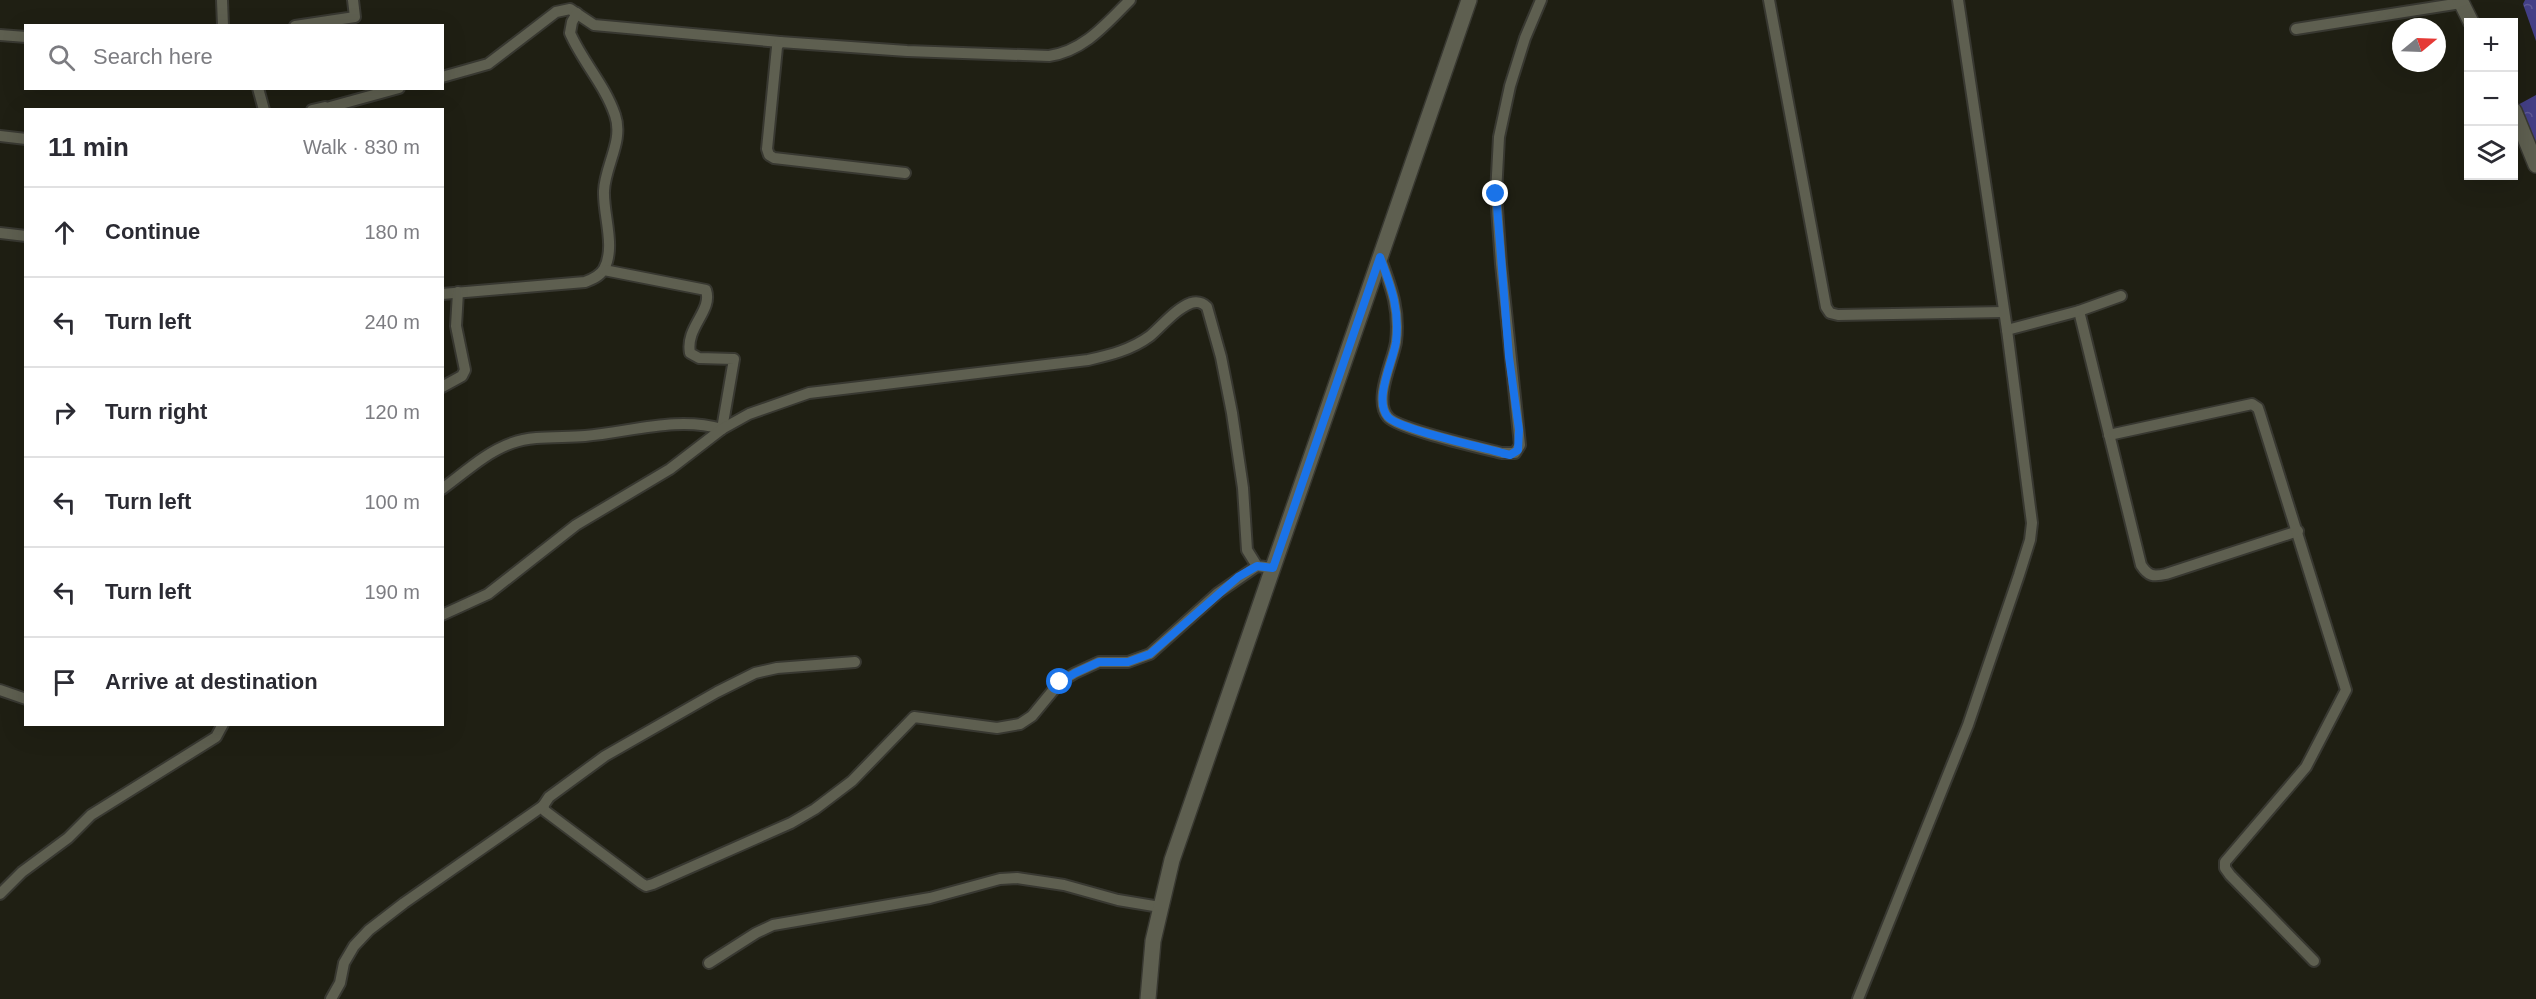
<!DOCTYPE html>
<meta charset="utf-8">
<style>
body{margin:0;font-family:Helvetica,sans-serif;background:#f7f7f7;color:#2b2b33}
.controls{position:absolute;right:18px;top:18px;display:grid;overflow:hidden;border-radius:0px;box-shadow:0 6px 24px #0002}
.controls button{width:54px;height:54px;display:grid;place-items:center;padding:0;border:0;border-bottom:2px solid #e1e1e2;background:#fff;color:#2b2b33;font:30px sans-serif}
.compass{position:absolute;left:2392px;top:18px;width:54px;height:54px;border-radius:50%;background:#fff;box-shadow:0 6px 24px #0002;rotate:71deg}
.stop{position:absolute;width:18px;height:18px;margin:-14px;border:4px solid #1a73e8;border-radius:50%;background:#fff}
.stop.end{background:#1a73e8;border-color:#fff;box-shadow:0 2px 6px #0008}
.list{margin:0;padding:0;list-style:none}
h2{display:flex;justify-content:space-between;align-items:center;height:78px;margin:0;padding:0 24px;font-size:26px}
h2 small{font-size:20px;font-weight:400;color:#7c7c81}
.list li{display:grid;grid-template-columns:39px 1fr auto;gap:18px;align-items:center;box-sizing:border-box;height:90px;padding:0 24px;border-top:2px solid #e1e1e2}
.list b{display:block;font-size:22px;white-space:nowrap}
.list em{font-size:20px;font-style:normal;color:#7c7c81}
.icon{flex:none;width:33px;height:33px;fill:none;stroke:currentColor;stroke-width:2;stroke-linecap:round;stroke-linejoin:round}
.map{position:relative;flex:none;width:2536px;height:999px;overflow:hidden}
.search{position:absolute;background:#fff;box-shadow:0 6px 24px #0002;left:24px;top:24px;width:420px;height:66px;display:flex;align-items:center;gap:15px;box-sizing:border-box;padding:0 21px;border-radius:0px;color:#7c7c81;font-size:22px}
.panel{position:absolute;background:#fff;box-shadow:0 6px 24px #0002;left:24px;top:108px;width:420px;height:618px;border-radius:0px}
.map>svg:first-child{display:block}
.forest{fill:url(#forest-crowns)}
.lines{fill:none;stroke-linecap:round;stroke-linejoin:round}
.minor-casing{stroke:#383831;stroke-width:14}
.secondary-casing{stroke:#383831;stroke-width:18}
.minor{stroke:#5e5f50;stroke-width:10}
.secondary{stroke:#5e5f50;stroke-width:15}
.route{stroke:#1a73e8;stroke-width:8}
</style>
<div class="map">
<svg width="2536" height="999" viewBox="0 0 2536 999">
<defs>
<pattern id="forest-crowns" width="20" height="18" patternUnits="userSpaceOnUse" patternTransform="scale(1.5)"><rect width="20" height="18" fill="#433f86"/><path d="M2 6a3 3 0 1 1 6 0M12 15a3 3 0 1 1 6 0" fill="none" stroke="#5e5a96"/></pattern>
</defs>
<rect width="100%" height="100%" fill="#1f1f13"/>
<g class="forest">
<polygon points="2525,0 2536,0 2536,41 2523,4"/>
<polygon points="2536,95 2536,165 2514,107"/>
</g>
<g class="lines">
<g class="minor-casing">
<g id="minor">
<polyline points="222,0 223,26"/>
<polyline points="1769,0 1826,307 1830,313 1838,315 2004,312"/>
<polyline points="295,26 355,17 353,0"/>
<polyline points="2296,29 2461,3"/>
<polyline points="0,35 26,37"/>
<polyline points="442,77 488,64 556,12 570,9 594,25 780,42"/>
<polyline points="258,88 264,110"/>
<polyline points="330,107 399,88"/>
<polyline points="312,110 325,107 330,110"/>
<polyline points="0,136 26,139"/>
<path d="M905,173l-131,-15 -5,-3 -2,-6 10,-102 3,-5 127,9 142,5c35,-5 57,-32 81,-56"/>
<polyline points="0,233 26,236"/>
<path d="M1380,257c11,30 20,52 16,85 -3,19 -23,58 -8,75 10,12 94,31 114,36h13l5,-8 -19,-181 -5,-70 3,-57 11,-51 15,-48 16,-38"/>
<path d="M442,294l143,-12c8,-3 15,-6 19,-13 12,-22 -1,-54 0,-78 1,-26 20,-50 11,-76 -10,-30 -33,-54 -45,-82l2,-11 5,-9"/>
<path d="M2079,311l62,254c7,11 12,12 25,9l132,-43"/>
<polyline points="2007,330 2079,311 2121,296"/>
<polyline points="442,387 462,376 465,370 456,326 458,292"/>
<polyline points="2109,435 2252,404 2258,408 2260,414 2346,690 2306,767 2225,862 2225,868 2230,875 2314,961"/>
<path d="M442,489c22,-16 44,-37 70,-46 22,-8 50,-5 73,-7 46,-4 92,-20 137,-7l12,-70 -35,-1 -9,-5c-5,-26 23,-42 16,-63l-102,-20"/>
<path d="M442,615l46,-21 88,-69 94,-56 52,-40 27,-15 60,-21 279,-33c22,-5 43,-10 62,-24 12,-10 25,-27 41,-33 7,-2 11,-1 16,4l14,50 11,56 11,75 4,62 10,16 16,2"/>
<polyline points="0,690 26,699"/>
<polyline points="543,806 545,811 641,883 646,886 653,884 791,823 815,809 852,781 914,717 997,728 1020,724 1032,716 1060,682 1075,673 1099,662 1128,662 1150,654 1218,593 1257,566"/>
<polyline points="0,894 22,872 68,838 91,815 216,737 223,724"/>
<polyline points="709,963 756,933 773,925 930,898 1000,879 1017,878 1064,885 1118,900 1160,907"/>
<polyline points="331,999 340,983 344,963 354,946 369,930 404,903 543,806 549,797 605,756 717,692 755,673 777,668 855,662"/>
<polyline points="1858,999 1968,725 2019,575 2030,540 2032,523 2007,330 1958,0"/>
</g>
</g>
<g class="secondary-casing">
<g id="secondary">
<polyline points="2460,0 2471,22"/>
<polyline points="2514,111 2536,165"/>
<polyline points="1148,999 1153,941 1172,860 1469,0"/>
</g>
</g>
<use href="#minor" class="minor"/>
<use href="#secondary" class="secondary"/>
</g>
<g class="lines">
<path class="route" d="M1060,682l15,-9 24,-11h29l22,-8 88,-77 19,-11 16,2 107,-311c11,30 20,52 16,85 -3,20 -23,58 -8,75 10,12 94,30 114,36l8,2 8,-5 1,-20 -10,-73 -13,-163"/>
</g>
</svg>
<div class="controls">
<button>+</button>
<button>−</button>
<button><svg class="icon" aria-label="layers" viewBox="0 0 24 24"><path d="M12 4l9 5-9 5-9-5zM3 14l9 5 9-5"/></svg></button>
</div>
<svg class="compass" viewBox="-18 -18 36 36"><path d="M0-13l5 13h-10z" fill="#e53935"/><path d="M0 13l5-13h-10z" fill="#7c7c81"/></svg>
<div class="stop" style="left:1060px;top:682px"></div>
<div class="stop end" style="left:1496px;top:194px"></div>
<div class="search"><svg class="icon" aria-label="search" viewBox="0 0 24 24"><circle cx="10" cy="10" r="6"/><path d="M15 15l6 6"/></svg>Search here</div>
<section class="panel">
<h2>11 min<small>Walk · 830 m</small></h2>
<ul class="list">
<li><svg class="icon" aria-label="ahead" viewBox="0 0 24 24"><path d="M12 20V5M6 11l6-6 6 6"/></svg><div><b>Continue</b></div><em>180 m</em></li>
<li><svg class="icon" aria-label="left" viewBox="0 0 24 24"><path d="M17 20v-9H6M10 6l-5 5 5 5"/></svg><div><b>Turn left</b></div><em>240 m</em></li>
<li><svg class="icon" aria-label="right" viewBox="0 0 24 24"><path d="M7 20v-9h11M14 6l5 5-5 5"/></svg><div><b>Turn right</b></div><em>120 m</em></li>
<li><svg class="icon" aria-label="left" viewBox="0 0 24 24"><path d="M17 20v-9H6M10 6l-5 5 5 5"/></svg><div><b>Turn left</b></div><em>100 m</em></li>
<li><svg class="icon" aria-label="left" viewBox="0 0 24 24"><path d="M17 20v-9H6M10 6l-5 5 5 5"/></svg><div><b>Turn left</b></div><em>190 m</em></li>
<li><svg class="icon" aria-label="arrive" viewBox="0 0 24 24"><path d="M6 21V4h12l-3 4 3 4H6"/></svg><div><b>Arrive at destination</b></div></li>
</ul>
</section>
</div>
